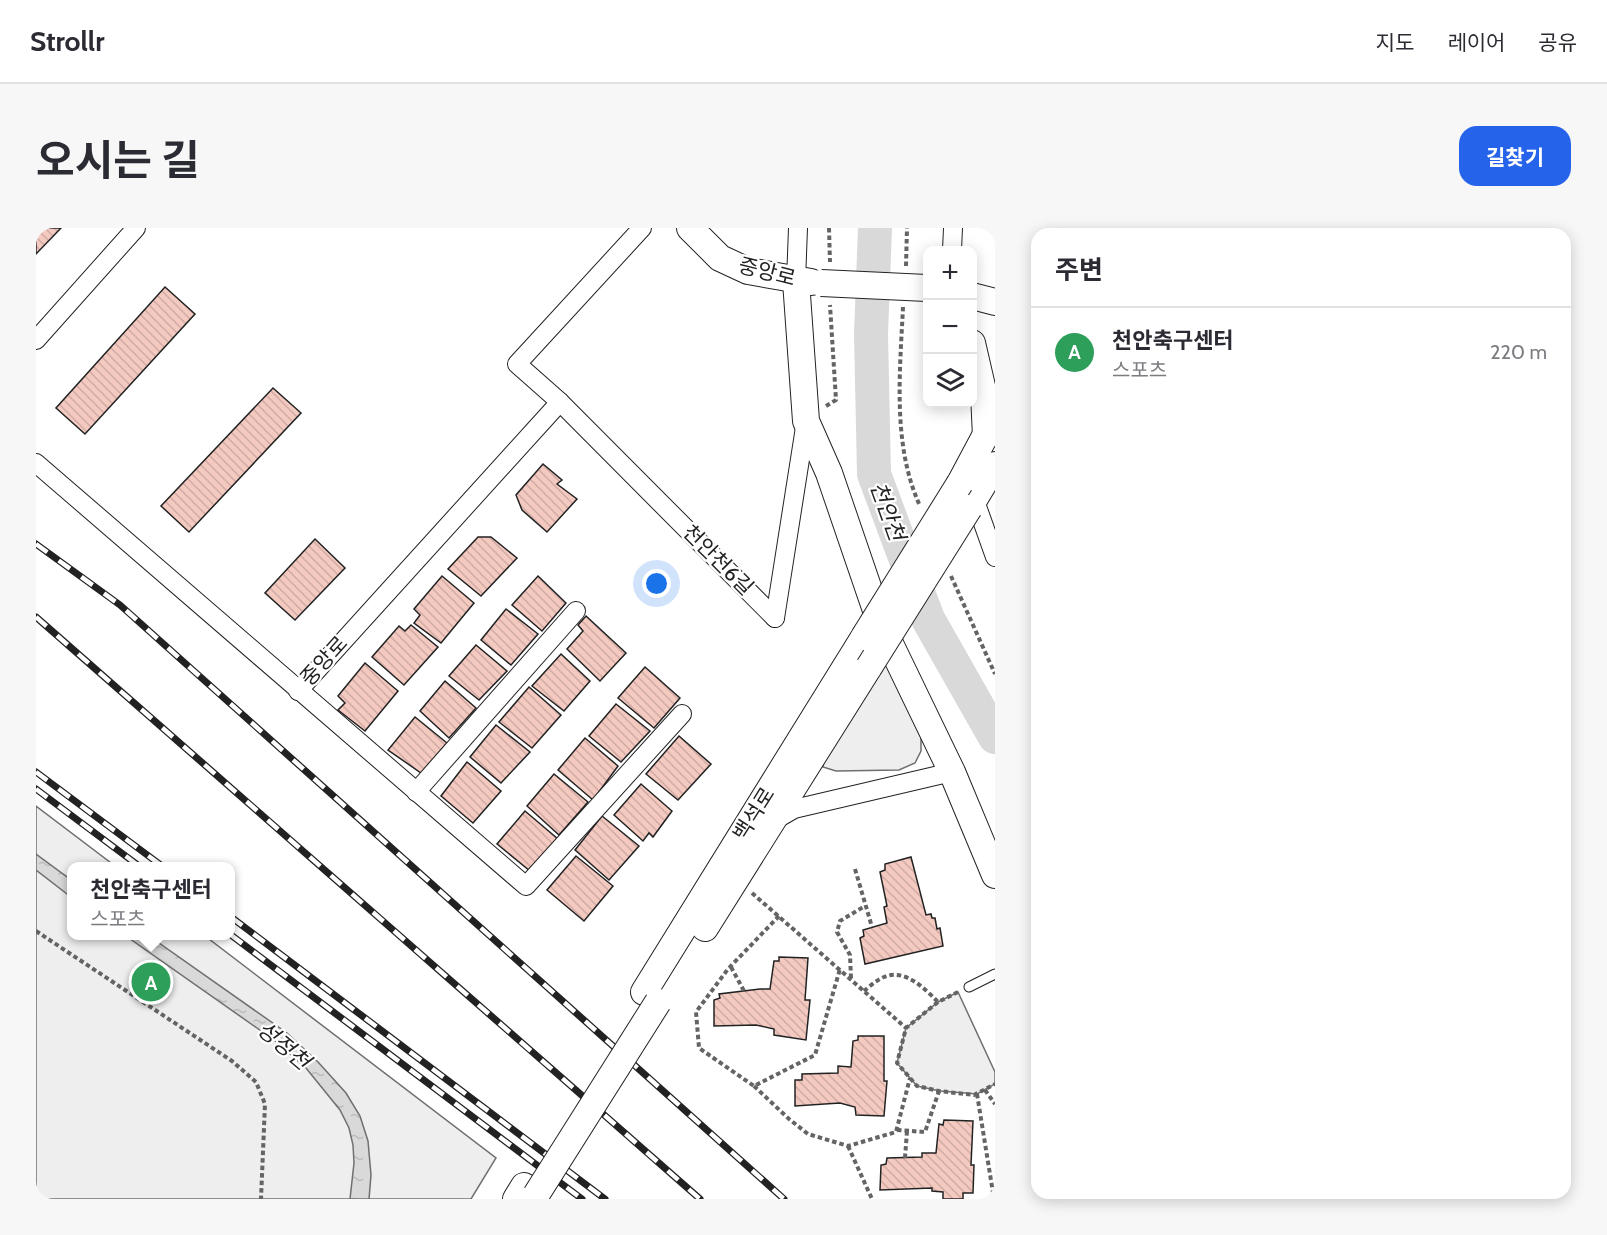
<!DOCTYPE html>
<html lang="ko">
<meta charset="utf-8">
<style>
body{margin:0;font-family:Cabin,"Noto Sans KR",sans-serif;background:#f7f7f7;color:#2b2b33}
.controls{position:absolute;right:18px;top:18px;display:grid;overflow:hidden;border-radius:12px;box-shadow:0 3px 15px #0003}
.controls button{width:54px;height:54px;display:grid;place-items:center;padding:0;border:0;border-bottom:2px solid #e1e1e2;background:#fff;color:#2b2b33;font:30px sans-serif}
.you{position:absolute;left:621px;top:356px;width:21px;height:21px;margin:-15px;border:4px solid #fff;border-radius:50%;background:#1a73e8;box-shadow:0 0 0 9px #1a73e833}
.badge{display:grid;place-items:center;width:39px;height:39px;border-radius:50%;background:#2563eb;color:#fff;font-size:20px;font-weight:700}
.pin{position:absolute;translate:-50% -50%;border:3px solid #fff;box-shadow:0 2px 6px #0006}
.popup{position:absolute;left:31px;top:634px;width:168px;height:78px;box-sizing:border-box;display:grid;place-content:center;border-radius:12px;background:#fff;filter:drop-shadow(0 2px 4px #0005);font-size:20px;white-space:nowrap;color:#7c7c81}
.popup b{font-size:22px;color:#2b2b33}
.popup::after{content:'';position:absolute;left:50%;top:100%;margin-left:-12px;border:12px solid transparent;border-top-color:#fff}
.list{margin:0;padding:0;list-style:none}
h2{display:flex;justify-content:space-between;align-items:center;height:78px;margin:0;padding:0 24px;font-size:26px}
h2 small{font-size:20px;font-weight:400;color:#7c7c81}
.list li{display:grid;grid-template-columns:39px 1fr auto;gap:18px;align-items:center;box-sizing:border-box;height:90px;padding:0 24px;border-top:2px solid #e1e1e2}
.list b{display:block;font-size:22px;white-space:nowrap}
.list p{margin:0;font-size:20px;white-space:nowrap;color:#7c7c81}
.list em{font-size:20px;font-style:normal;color:#7c7c81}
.icon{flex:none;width:33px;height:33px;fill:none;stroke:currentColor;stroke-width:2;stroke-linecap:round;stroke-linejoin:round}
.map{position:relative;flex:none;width:959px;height:971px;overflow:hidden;border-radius:18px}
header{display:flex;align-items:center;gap:36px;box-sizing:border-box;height:84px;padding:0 30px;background:#fff;border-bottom:2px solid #e1e1e2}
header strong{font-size:28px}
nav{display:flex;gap:33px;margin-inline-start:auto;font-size:21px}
.intro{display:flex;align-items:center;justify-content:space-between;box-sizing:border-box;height:144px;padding:0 36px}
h1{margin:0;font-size:42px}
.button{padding:15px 27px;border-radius:18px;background:#2563eb;color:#fff;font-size:21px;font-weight:700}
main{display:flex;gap:36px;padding:0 36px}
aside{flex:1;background:#fff;border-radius:18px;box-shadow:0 3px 15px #0003}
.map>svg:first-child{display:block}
.green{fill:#eee;stroke:#6f6f6f;stroke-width:1.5}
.water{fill:url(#water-ripples);stroke:#6f6f6f;stroke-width:1.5}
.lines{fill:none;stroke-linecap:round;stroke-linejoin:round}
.river{stroke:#d9d9d9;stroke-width:34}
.building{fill:url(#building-back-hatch);stroke:#222;stroke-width:1.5}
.lane-casing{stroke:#222;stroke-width:11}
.street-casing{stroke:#222;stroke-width:20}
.secondary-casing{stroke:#222;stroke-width:28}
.path{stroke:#646464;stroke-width:4;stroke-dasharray:4.5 3;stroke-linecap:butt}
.lane{stroke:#fff;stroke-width:9}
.street{stroke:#fff;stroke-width:18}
.secondary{stroke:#fff;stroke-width:26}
.rail-casing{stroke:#222;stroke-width:7}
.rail{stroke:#fff;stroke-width:4.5;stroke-dasharray:14;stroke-linecap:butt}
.secondary-bridge-casing{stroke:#222;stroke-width:28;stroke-linecap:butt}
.secondary-bridge{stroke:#fff;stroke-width:26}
.labels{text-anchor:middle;stroke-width:4.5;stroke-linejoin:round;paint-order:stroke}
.street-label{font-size:21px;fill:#222;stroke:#fff}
.water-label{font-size:22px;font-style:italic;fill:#222;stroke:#fff}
</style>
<header>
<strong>Strollr</strong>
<nav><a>지도</a><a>레이어</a><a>공유</a></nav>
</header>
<div class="intro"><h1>오시는 길</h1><a class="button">길찾기</a></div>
<main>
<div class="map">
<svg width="959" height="971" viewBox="0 0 959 971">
<defs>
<pattern id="water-ripples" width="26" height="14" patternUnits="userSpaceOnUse" patternTransform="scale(1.5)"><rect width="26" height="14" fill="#d9d9d9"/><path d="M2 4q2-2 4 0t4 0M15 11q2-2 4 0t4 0" fill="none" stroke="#bababa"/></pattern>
<pattern id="building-back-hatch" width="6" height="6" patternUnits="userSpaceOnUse" patternTransform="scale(1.5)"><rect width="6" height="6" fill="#f3c9c0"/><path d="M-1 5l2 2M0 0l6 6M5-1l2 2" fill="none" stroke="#d0aca5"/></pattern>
</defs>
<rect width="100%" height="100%" fill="#fff"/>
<g class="green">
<polygon points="851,438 885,507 885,523 879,535 863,542 800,543 787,539 789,526 845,439"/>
<polygon points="0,578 79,638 36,638 36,708 169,708 460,930 435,971 0,971"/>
<polygon points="922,764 959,844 959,856 941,866 904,863 881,858 861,835 870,800 902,774"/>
</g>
<g class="water">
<polygon points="0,626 35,652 35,669 0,642"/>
<polygon points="90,708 113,708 251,805 282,834 310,865 324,888 332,913 335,947 333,971 314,971 318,935 317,917 313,900 304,882 270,840 238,812"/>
</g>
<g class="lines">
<polyline class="river" points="839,0 835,106 838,246 892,391 959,509"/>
</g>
<g class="building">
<polygon points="0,0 25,0 0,26"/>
<polygon points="129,59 159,86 49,206 20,180"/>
<polygon points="237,160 265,185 153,304 125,278"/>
<polygon points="507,236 526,252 521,256 541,271 511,304 486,282 480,267"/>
<polygon points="442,309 455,309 481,330 445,368 412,341"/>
<polygon points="279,311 309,340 259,392 229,365"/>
<polygon points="406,348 438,375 405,415 378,395 384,387 378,381"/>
<polygon points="502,348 530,375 506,403 476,377"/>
<polygon points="470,381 502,406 475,437 445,412"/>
<polygon points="550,388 590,425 564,453 531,421 547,403 542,397"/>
<polygon points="375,397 402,419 368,457 336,429 363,398 369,403"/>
<polygon points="440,417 471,443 443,472 413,448"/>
<polygon points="525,426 554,453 528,483 496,458"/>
<polygon points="329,435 362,463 329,503 302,482 309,475 302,468"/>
<polygon points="609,439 644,470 618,500 582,470"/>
<polygon points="409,453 440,480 413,510 384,483"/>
<polygon points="493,459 525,487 496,520 463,494"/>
<polygon points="580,476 614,503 585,534 553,508"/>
<polygon points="379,489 411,515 385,545 352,522"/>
<polygon points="460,497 494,524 465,555 434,529"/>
<polygon points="643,508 675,536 642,572 610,546"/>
<polygon points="549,510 582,538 557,572 522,542"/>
<polygon points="431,534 465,563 437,595 405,568"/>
<polygon points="518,546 552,574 523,607 491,578"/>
<polygon points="605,556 636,583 617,609 613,605 607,613 578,587"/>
<polygon points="489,583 522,611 494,643 461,616"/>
<polygon points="566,588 603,618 573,652 539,622"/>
<polygon points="540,628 577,658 548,693 511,662"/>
<polygon points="875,629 890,687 895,686 896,690 899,690 901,701 904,700 907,718 829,736 824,710 828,708 827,702 851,695 848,679 851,678 844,644 849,642 849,636"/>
<polygon points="743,729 772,730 769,772 774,772 770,812 738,807 738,801 720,797 678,798 678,772 684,770 683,766 724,761 734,761 738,733 743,733"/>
<polygon points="822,808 848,808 848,853 851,853 848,888 820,887 819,879 804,875 759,878 759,852 766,852 766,846 802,845 802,838 815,839 817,813 822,812"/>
<polygon points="908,892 937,893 935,937 938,937 937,965 927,965 927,971 907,971 907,964 896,963 896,960 844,962 845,937 850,936 851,930 886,929 886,925 900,925 903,896 907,897"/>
</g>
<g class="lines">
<g class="lane-casing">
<polyline id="lane" points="933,759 959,746"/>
</g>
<g class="street-casing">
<g id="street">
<polyline points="606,0 481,136 524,174 739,390"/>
<polyline points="916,22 917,0"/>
<polyline points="760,53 762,0"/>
<polyline points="0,112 100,0"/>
<polyline points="0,235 490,658 646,486"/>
<polyline points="938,270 959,329"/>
<polyline points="739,390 770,193"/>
<polyline points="262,463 524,174"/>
<polyline points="380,564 540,383"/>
<polyline points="739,592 758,581 916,544"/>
</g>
</g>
<g class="secondary-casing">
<g id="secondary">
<polyline points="654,0 684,30 712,43 775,54"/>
<polyline points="760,53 770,193 793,245 845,397 916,544 959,647"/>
<polyline points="936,68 959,74"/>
<polyline points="936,115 948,167 950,208"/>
<polyline points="924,255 957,193"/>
<polyline points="933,280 959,237"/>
<polyline points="669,700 833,439"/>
<polyline points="608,764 828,409"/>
<polyline points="480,971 488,958"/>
</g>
</g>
<g class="path">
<polyline points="793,0 794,34"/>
<polyline points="870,38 871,0"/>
<path d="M867,79c-3,65 -11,138 17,199"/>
<polyline points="790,178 800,172 794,77"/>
<polyline points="915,348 959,446"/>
<polyline points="819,641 836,699"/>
<polyline points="716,665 870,800"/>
<polyline points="743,688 692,741 660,784 663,820 718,858 779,827 804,741"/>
<polyline points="0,703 196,833 220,854 229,876 225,971"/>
<polyline points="695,739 708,763"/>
<polyline points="815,750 814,727 801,704 804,693 829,678"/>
<path d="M828,763c6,-5 13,-11 20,-14 21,-9 41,12 54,25"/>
<polyline points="922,764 902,774 870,800 861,835 881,858 903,863 938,867 959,856"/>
<polyline points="718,858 753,891 772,906 812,918 860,904 874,850"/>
<polyline points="949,862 959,876"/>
<polyline points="941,866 958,971"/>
<polyline points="861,902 889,904 903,863"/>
<polyline points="812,918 836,971"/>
<polyline points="869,930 871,903"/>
</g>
<use href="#lane" class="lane"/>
<use href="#street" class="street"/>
<use href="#secondary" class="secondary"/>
<g class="rail-casing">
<g id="rail">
<polyline points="0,316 84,377 748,971"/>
<polyline points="0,389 664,971"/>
<polyline points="0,544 126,638"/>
<polyline points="0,561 103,638"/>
<polyline points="195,689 569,971"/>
<polyline points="195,707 546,971"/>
</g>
</g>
<use href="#rail" class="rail"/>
<g class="secondary-bridge-casing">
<g id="secondary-bridge">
<polyline points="785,55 891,60"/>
<polyline points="828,409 924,255"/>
<polyline points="833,439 933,280"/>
<polyline points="500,967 622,774"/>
</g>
</g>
<use href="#secondary-bridge" class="secondary-bridge"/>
</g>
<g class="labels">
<g class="street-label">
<text transform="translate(731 44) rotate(14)" y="7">중앙로</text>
<text transform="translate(682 332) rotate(45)" y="7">천안천6길</text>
<text transform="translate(288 433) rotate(-48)" y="7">중앙로</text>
<text transform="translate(718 586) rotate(-58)" y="7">백석로</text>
</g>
<g class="water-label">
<text transform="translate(852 283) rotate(70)" y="8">천안천</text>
<text transform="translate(248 817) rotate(40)" y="8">성정천</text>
</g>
</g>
</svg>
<div class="controls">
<button>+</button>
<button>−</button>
<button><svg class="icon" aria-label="layers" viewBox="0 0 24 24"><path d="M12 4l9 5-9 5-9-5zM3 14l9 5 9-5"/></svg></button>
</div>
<div class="you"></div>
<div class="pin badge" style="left:115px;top:754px;background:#2e9e5b">A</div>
<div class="popup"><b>천안축구센터</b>스포츠</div>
</div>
<aside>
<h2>주변<small></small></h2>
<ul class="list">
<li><span class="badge" style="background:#2e9e5b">A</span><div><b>천안축구센터</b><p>스포츠</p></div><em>220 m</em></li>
</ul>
</aside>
</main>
